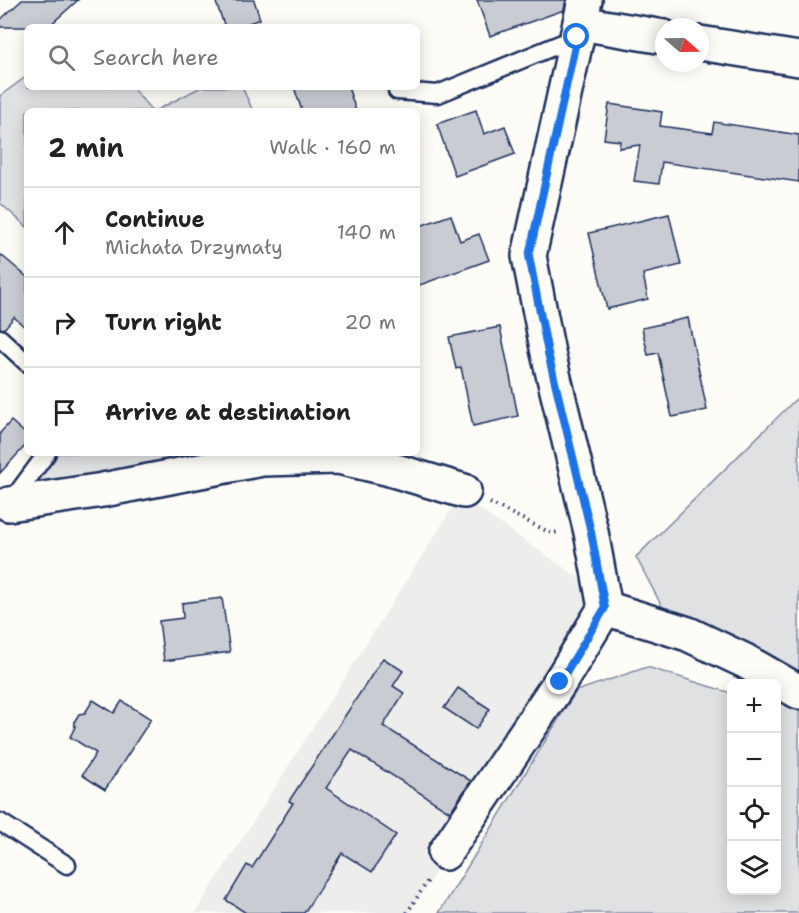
<!DOCTYPE html>
<meta charset="utf-8">
<style>
body{margin:0;font-family:"Shantell Sans",sans-serif;background:#f6f6f6;color:#222}
.controls{position:absolute;right:18px;bottom:18px;display:grid;overflow:hidden;border-radius:9px;box-shadow:0 3px 15px #0003}
.controls button{width:54px;height:54px;display:grid;place-items:center;padding:0;border:0;border-bottom:2px solid #e0e0e0;background:#fff;color:#222;font:30px sans-serif}
.compass{position:absolute;left:655px;top:18px;width:54px;height:54px;border-radius:50%;background:#fff;box-shadow:0 3px 15px #0003;rotate:110deg}
.stop{position:absolute;width:18px;height:18px;margin:-14px;border:4px solid #1a73e8;border-radius:50%;background:#fff}
.stop.end{background:#1a73e8;border-color:#fff;box-shadow:0 2px 6px #0008}
.list{margin:0;padding:0;list-style:none}
h2{display:flex;justify-content:space-between;align-items:center;height:78px;margin:0;padding:0 24px;font-size:26px}
h2 small{font-size:20px;font-weight:400;color:#767676}
.list li{display:grid;grid-template-columns:39px 1fr auto;gap:18px;align-items:center;box-sizing:border-box;height:90px;padding:0 24px;border-top:2px solid #e0e0e0}
.list b{display:block;font-size:22px;white-space:nowrap}
.list p{margin:0;font-size:20px;white-space:nowrap;color:#767676}
.list em{font-size:20px;font-style:normal;color:#767676}
.icon{flex:none;width:33px;height:33px;fill:none;stroke:currentColor;stroke-width:2;stroke-linecap:round;stroke-linejoin:round}
.map{position:relative;flex:none;width:799px;height:913px;overflow:hidden}
.search{position:absolute;background:#fff;box-shadow:0 3px 15px #0003;left:24px;top:24px;width:396px;height:66px;display:flex;align-items:center;gap:15px;box-sizing:border-box;padding:0 21px;border-radius:9px;color:#767676;font-size:22px}
.panel{position:absolute;background:#fff;box-shadow:0 3px 15px #0003;left:24px;top:108px;width:396px;height:348px;border-radius:9px}
.map>svg:first-child{display:block}
.built{fill:#edeeec}
.green{fill:#e0e1e3;stroke:#7e88a0;stroke-width:1.5}
.building{fill:#c9ccd3;stroke:#1b2f5e;stroke-width:1.5}
.lines{fill:none;stroke-linecap:round;stroke-linejoin:round}
.service-casing{stroke:#1b2f5e;stroke-width:21}
.minor-casing{stroke:#1b2f5e;stroke-width:38}
.path{stroke:#1b2f5e;stroke-width:4;stroke-dasharray:1.5 4.5;stroke-linecap:butt}
.service{stroke:#fdfcf7;stroke-width:16}
.minor{stroke:#fdfcf7;stroke-width:33}
.route{stroke:#1a73e8;stroke-width:8}
</style>
<div class="map">
<svg width="799" height="913" viewBox="0 0 799 913">
<rect width="100%" height="100%" fill="#fdfcf7"/>
<filter id="ink" filterUnits="userSpaceOnUse"><feTurbulence type="fractalNoise" baseFrequency=".0167" numOctaves="2"/><feDisplacementMap in="SourceGraphic" scale="12" xChannelSelector="R" yChannelSelector="G"/><feConvolveMatrix kernelMatrix="1 2 1 2 8 2 1 2 1" color-interpolation-filters="sRGB"/></filter>
<g filter="url(#ink)">
<polygon class="built" points="460,496 595,589 560,682 409,913 195,913"/>
<g class="green">
<polygon points="27,76 27,87 132,87 152,111 27,111 27,227 0,203 0,96"/>
<polygon points="201,87 242,87 253,111 155,111"/>
<polygon points="799,396 799,913 439,913 576,691 647,667 731,693 732,890 776,890 776,684 667,616 636,557"/>
<polygon points="53,453 281,453 28,490"/>
</g>
<g class="building">
<polygon points="22,0 78,0 48,27 0,27 0,20"/>
<polygon points="215,0 254,0 260,19 238,27 225,27"/>
<polygon points="477,0 566,0 564,10 490,36"/>
<polygon points="294,87 348,87 356,111 302,111"/>
<polygon points="609,104 662,112 660,126 712,133 714,122 799,135 799,182 662,162 659,184 634,181 640,145 619,148 620,141 604,139"/>
<polygon points="476,110 484,134 505,126 515,154 455,176 437,124"/>
<polygon points="669,214 681,265 643,274 648,299 607,309 589,233"/>
<polygon points="451,215 460,241 479,234 489,260 417,286 417,227"/>
<polygon points="0,254 27,277 27,329 14,317 4,329 0,328"/>
<polygon points="688,318 707,410 672,417 658,353 648,355 642,328"/>
<polygon points="500,327 518,416 473,426 461,367 456,369 449,337"/>
<polygon points="11,421 27,435 27,444 0,473 0,433"/>
<polygon points="222,598 230,652 164,661 159,621 183,618 182,603"/>
<polygon points="383,658 403,671 393,686 404,693 383,726 471,781 450,812 352,750 326,788 396,835 372,872 342,853 304,913 246,913 226,900 247,865 252,868 293,803 289,801"/>
<polygon points="458,688 490,709 476,729 444,708"/>
<polygon points="93,700 114,713 122,701 151,719 105,790 82,775 96,753 70,737 75,727 74,722 79,714 85,713"/>
</g>
<g class="lines">
<g class="service-casing">
<g id="service">
<polyline points="397,91 438,94 577,37"/>
<polyline points="0,338 27,363"/>
<polyline points="10,503 47,453"/>
<polyline points="0,822 67,865"/>
</g>
</g>
<g class="minor-casing">
<g id="minor">
<polyline points="585,0 529,256 548,353 591,532 605,608"/>
<polyline points="580,23 664,37"/>
<polyline points="700,43 799,59"/>
<polyline points="9,504 103,490 262,459 338,457 386,468 464,491"/>
<polyline points="605,608 688,634 745,661 799,692"/>
<polyline points="445,853 560,682 605,608"/>
</g>
</g>
<g class="path">
<polyline points="490,503 551,533 560,532"/>
<polyline points="407,913 429,879"/>
</g>
<use href="#service" class="service"/>
<use href="#minor" class="minor"/>
</g>
</g>
<g class="lines" filter="url(#ink)">
<polyline class="route" points="560,682 605,608 591,532 548,353 529,256 577,37"/>
</g>
</svg>
<div class="controls">
<button>+</button>
<button>−</button>
<button><svg class="icon" aria-label="locate" viewBox="0 0 24 24"><circle cx="12" cy="12" r="6"/><path d="M12 2v4M12 18v4M2 12h4M18 12h4"/></svg></button>
<button><svg class="icon" aria-label="layers" viewBox="0 0 24 24"><path d="M12 4l9 5-9 5-9-5zM3 14l9 5 9-5"/></svg></button>
</div>
<svg class="compass" viewBox="-18 -18 36 36"><path d="M0-13l5 13h-10z" fill="#e53935"/><path d="M0 13l5-13h-10z" fill="#767676"/></svg>
<div class="stop" style="left:577px;top:37px"></div>
<div class="stop end" style="left:560px;top:682px"></div>
<div class="search"><svg class="icon" aria-label="search" viewBox="0 0 24 24"><circle cx="10" cy="10" r="6"/><path d="M15 15l6 6"/></svg>Search here</div>
<section class="panel">
<h2>2 min<small>Walk · 160 m</small></h2>
<ul class="list">
<li><svg class="icon" aria-label="ahead" viewBox="0 0 24 24"><path d="M12 20V5M6 11l6-6 6 6"/></svg><div><b>Continue</b><p>Michała Drzymały</p></div><em>140 m</em></li>
<li><svg class="icon" aria-label="right" viewBox="0 0 24 24"><path d="M7 20v-9h11M14 6l5 5-5 5"/></svg><div><b>Turn right</b></div><em>20 m</em></li>
<li><svg class="icon" aria-label="arrive" viewBox="0 0 24 24"><path d="M6 21V4h12l-3 4 3 4H6"/></svg><div><b>Arrive at destination</b></div></li>
</ul>
</section>
</div>
